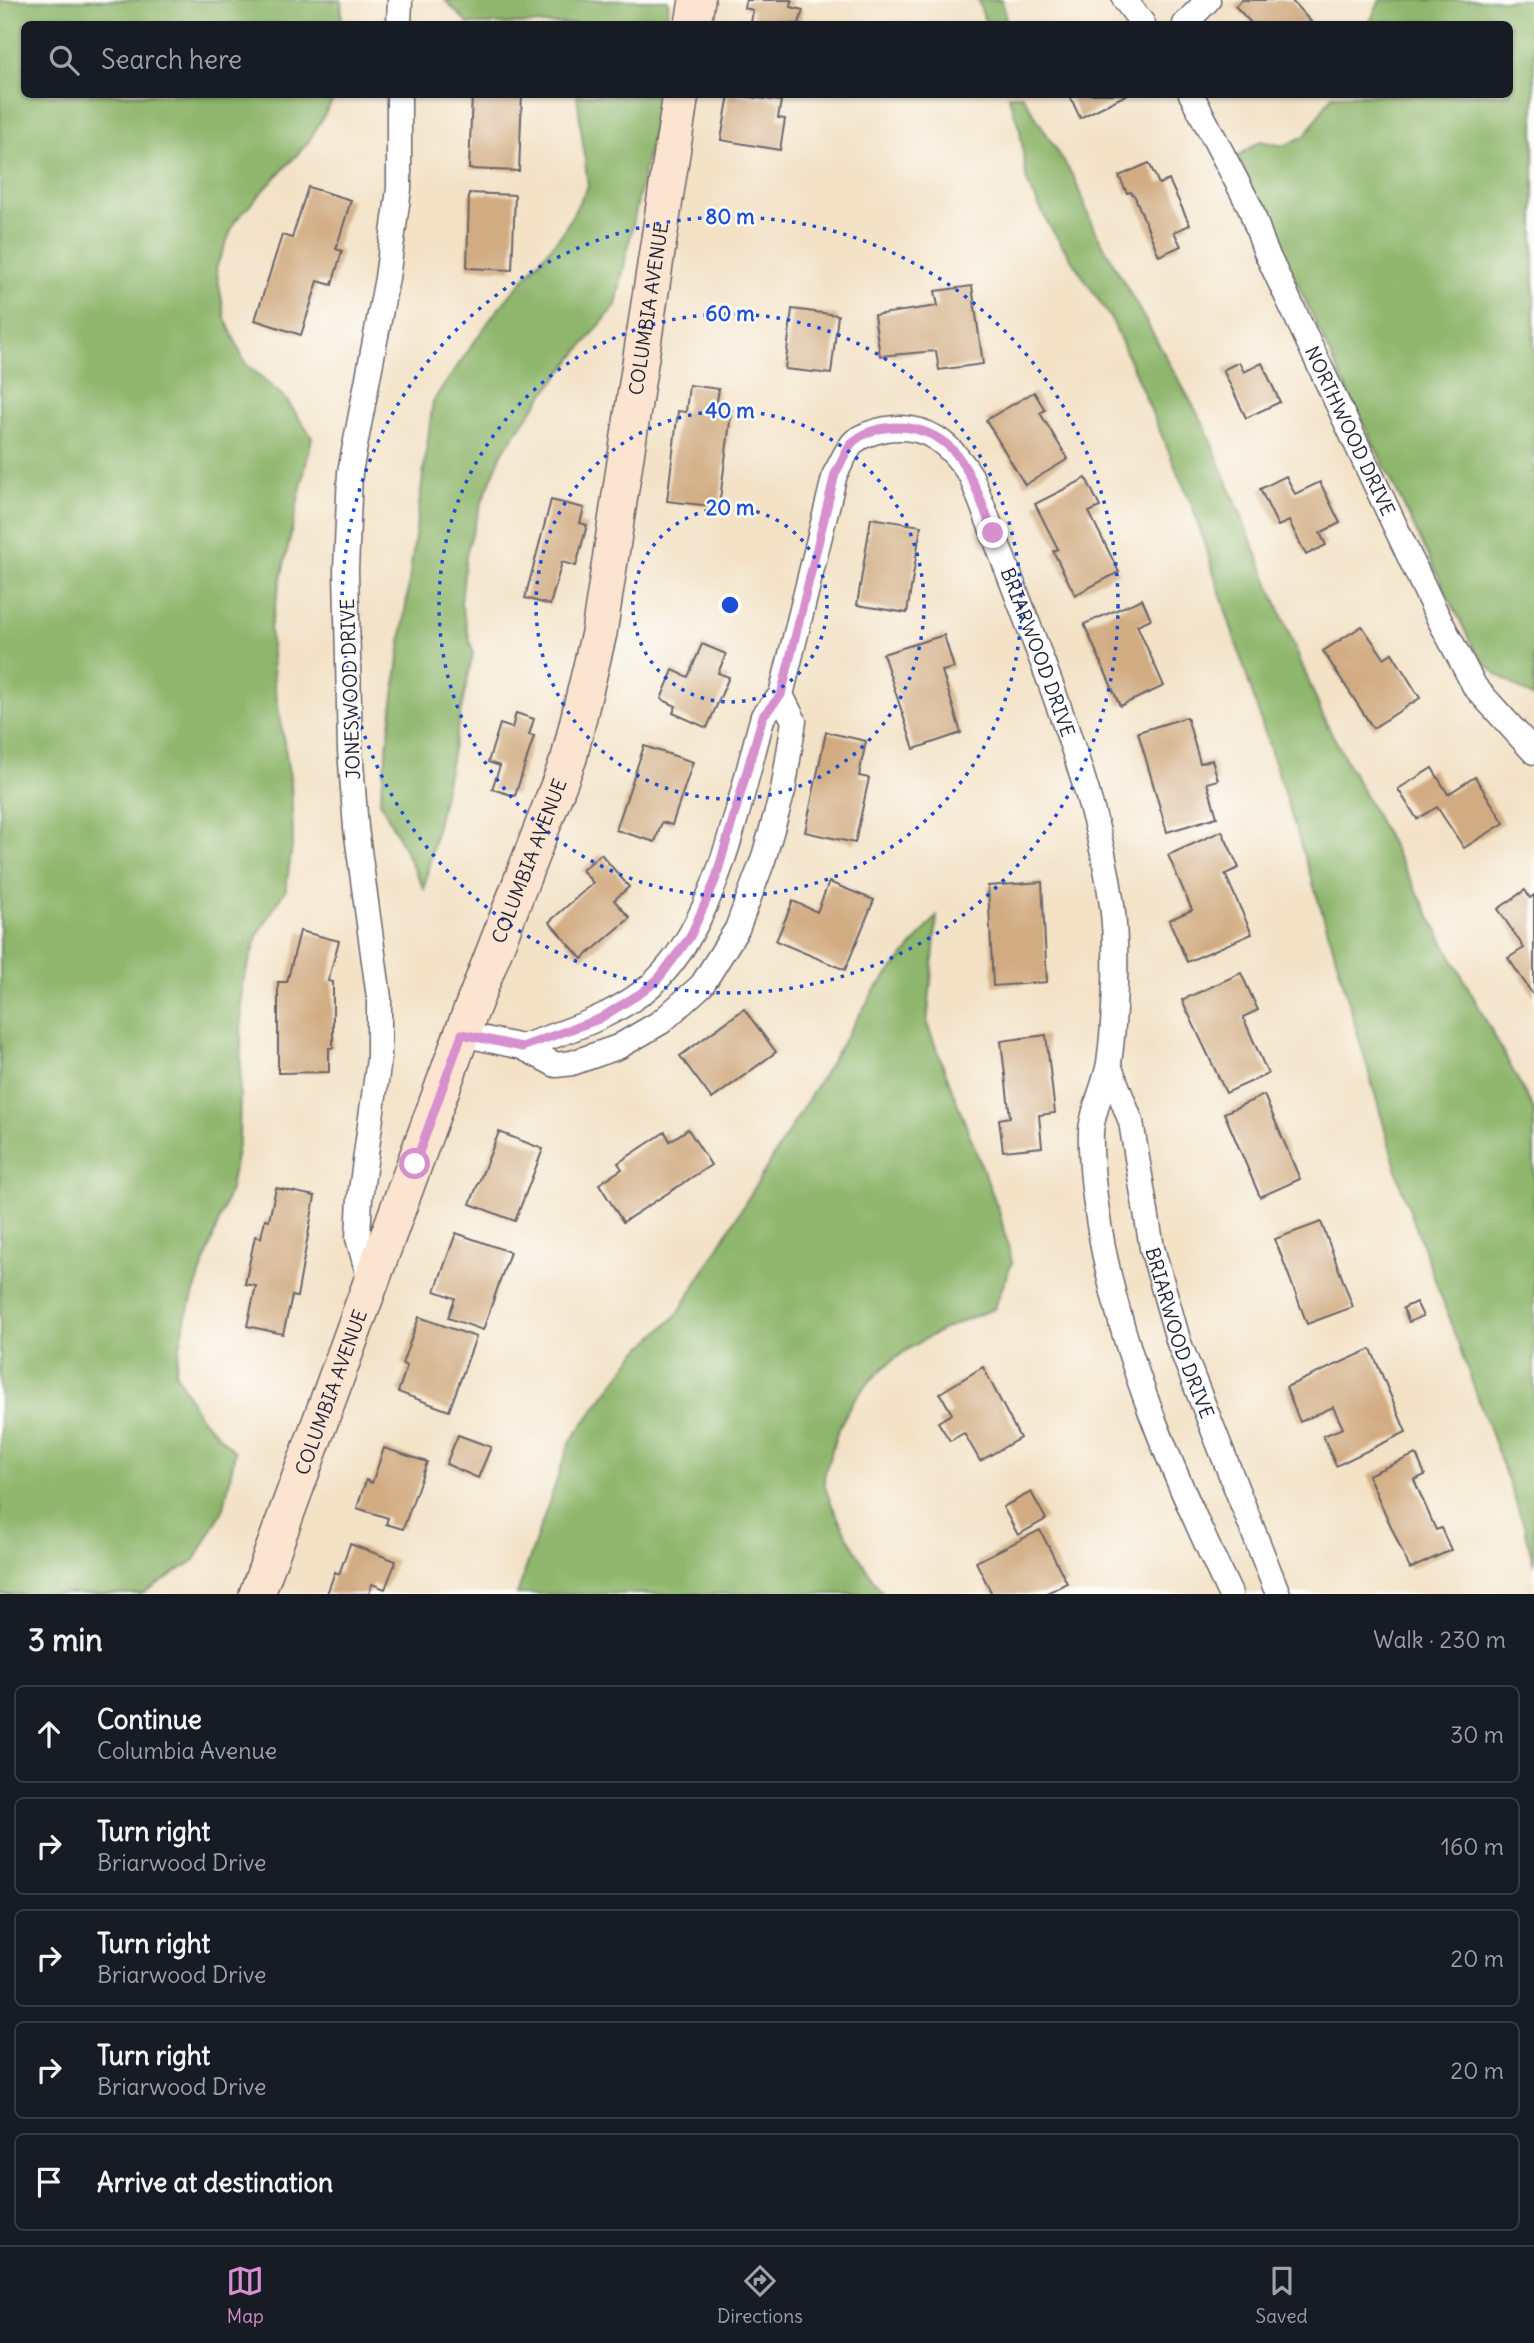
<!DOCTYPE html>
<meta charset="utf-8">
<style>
body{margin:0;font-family:Delius,sans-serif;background:#242831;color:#f1f3f6}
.stop{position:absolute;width:21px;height:21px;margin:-16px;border:5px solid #d690ce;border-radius:50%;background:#fff}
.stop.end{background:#d690ce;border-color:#fff;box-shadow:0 2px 7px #0008}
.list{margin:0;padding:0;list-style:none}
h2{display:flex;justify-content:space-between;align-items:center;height:91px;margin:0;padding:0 28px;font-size:30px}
h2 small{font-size:23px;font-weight:400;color:#9ea1a6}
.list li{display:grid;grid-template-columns:46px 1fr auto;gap:21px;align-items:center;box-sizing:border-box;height:98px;margin:0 14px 14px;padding:0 14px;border:2px solid #363941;border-radius:10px}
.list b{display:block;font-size:26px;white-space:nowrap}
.list p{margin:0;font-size:23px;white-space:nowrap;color:#9ea1a6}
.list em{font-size:23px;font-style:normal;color:#9ea1a6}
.icon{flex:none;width:38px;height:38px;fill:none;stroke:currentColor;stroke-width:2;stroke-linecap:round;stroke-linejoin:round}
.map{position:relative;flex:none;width:1534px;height:1594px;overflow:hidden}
.search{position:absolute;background:#171b24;box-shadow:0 2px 5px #0004;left:21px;right:21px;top:21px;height:77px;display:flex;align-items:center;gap:18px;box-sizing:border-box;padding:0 24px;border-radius:10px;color:#9ea1a6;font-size:26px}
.sheet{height:651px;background:#171b24}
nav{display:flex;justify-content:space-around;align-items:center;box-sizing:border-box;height:98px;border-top:2px solid #363941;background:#171b24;font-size:19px;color:#9ea1a6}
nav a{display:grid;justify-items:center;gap:4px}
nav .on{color:#d690ce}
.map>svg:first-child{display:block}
.forest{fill:#8eb66c;stroke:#586c54;stroke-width:2}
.building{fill:#d1ac82}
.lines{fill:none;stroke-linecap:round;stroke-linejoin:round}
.street-casing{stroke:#6b656c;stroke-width:27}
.secondary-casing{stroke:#6b656c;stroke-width:38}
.street{stroke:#fff;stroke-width:24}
.secondary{stroke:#fce5d0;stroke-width:35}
.route{stroke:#d690ce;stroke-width:9}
.ring{fill:none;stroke:#1d4ed8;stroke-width:3.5;stroke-dasharray:3.5 7}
.labels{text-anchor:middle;stroke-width:5;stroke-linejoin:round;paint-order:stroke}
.street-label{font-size:19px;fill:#22223b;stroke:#fdfcf7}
.centre{fill:#1d4ed8;stroke:#fdfcf7;stroke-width:3.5}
.ring-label{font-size:21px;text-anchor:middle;font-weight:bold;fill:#1d4ed8;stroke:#fdfcf7;stroke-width:5;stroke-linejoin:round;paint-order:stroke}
</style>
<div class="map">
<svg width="1534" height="1594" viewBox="0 0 1534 1594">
<rect width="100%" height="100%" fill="#fdfcf7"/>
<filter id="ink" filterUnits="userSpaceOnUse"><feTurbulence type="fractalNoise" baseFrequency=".0143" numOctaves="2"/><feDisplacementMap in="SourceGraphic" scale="14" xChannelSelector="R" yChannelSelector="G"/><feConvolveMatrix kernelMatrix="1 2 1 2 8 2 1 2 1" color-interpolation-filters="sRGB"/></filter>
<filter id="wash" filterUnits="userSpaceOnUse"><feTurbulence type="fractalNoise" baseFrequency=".00686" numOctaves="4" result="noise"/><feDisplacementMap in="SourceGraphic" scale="28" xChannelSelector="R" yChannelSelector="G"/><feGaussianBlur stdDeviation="1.57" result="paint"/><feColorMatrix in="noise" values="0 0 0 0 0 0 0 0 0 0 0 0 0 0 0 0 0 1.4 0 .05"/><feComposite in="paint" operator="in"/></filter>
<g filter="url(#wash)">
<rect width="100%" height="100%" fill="#f3e2c6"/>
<g class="forest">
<polygon points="0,0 341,0 342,24 24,24 24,94 336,95 307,144 235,221 216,268 225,318 245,363 285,398 312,437 270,629 274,682 291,784 293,838 286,889 258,934 242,985 239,1139 230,1189 186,1316 175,1372 200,1417 235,1452 224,1508 195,1560 142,1594 0,1594"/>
<polygon points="445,0 668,0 669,24 468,24"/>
<polygon points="978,0 1002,0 1007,24 986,24"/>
<polygon points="1380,0 1534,0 1534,698 1495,673 1477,655 1345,386 1238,156 1260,141 1284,146 1305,136 1332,95 1510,94 1510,24 1369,24"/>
<polygon points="577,95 660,95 616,305 543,395 502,453 481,504 466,554 461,604 473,653 424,889 380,801 433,401 494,314 562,234 588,186"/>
<polygon points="1008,95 1022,95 1074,178 1093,227 1205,427 1324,719 1534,1110 1534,1566 1525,1528 1402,1189 1331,940 1193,508 1113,322 1050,227 1027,182 1020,130"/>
<path d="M937,916l-10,108 72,187 13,51 -18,47c-70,24 -142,63 -162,140 -2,9 -8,22 -8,31 2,24 44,93 59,114h-366l53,-152 66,-89 41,-38 197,-324z"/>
</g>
<g id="blocks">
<g class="building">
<polygon points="746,0 792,0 791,7 803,10 799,24 751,23 753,10 744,8"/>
<polygon points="1242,0 1291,0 1313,24 1252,24 1235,6"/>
<polygon points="472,94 522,94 519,171 469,169"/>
<polygon points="729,94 781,101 778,118 785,119 780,150 721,140"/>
<polygon points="1069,94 1128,94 1080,118"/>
<polygon points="1149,163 1159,184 1169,180 1190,225 1174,232 1181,246 1159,256 1135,197 1131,192 1127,193 1119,176"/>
<polygon points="308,187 351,200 336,249 342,251 332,285 318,281 301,335 255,320 282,235 292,238"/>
<polygon points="469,193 515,195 512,270 467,268"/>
<polygon points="972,286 983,364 939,370 936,351 880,356 874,315 938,306 935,291"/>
<polygon points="792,309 838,315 831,374 785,369"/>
<polygon points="1239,362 1244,372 1262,363 1280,402 1246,418 1223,370"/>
<polygon points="689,385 719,389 715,413 731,414 719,507 667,501 678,411 686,412"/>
<polygon points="1034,392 1045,410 1040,413 1068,459 1025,485 986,420"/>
<polygon points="1286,476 1295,494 1320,482 1340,523 1320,533 1326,545 1306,555 1289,521 1278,526 1260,489"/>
<polygon points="1086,478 1100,507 1089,512 1119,572 1075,595 1053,551 1058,549 1035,504"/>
<polygon points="551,500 584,508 580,523 587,525 576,566 562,562 550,605 525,598"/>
<polygon points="871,518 921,526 907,613 857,605"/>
<polygon points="1142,599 1151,619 1137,625 1164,686 1120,706 1084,624"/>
<polygon points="1362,626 1384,658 1392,653 1420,698 1373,728 1323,651"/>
<polygon points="944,635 954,668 942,671 961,733 914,749 883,654"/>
<polygon points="702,644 726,654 718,673 729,677 707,728 673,713 676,706 661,699 673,670 688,677"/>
<polygon points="516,713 534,719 529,735 534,736 515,796 492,789 500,766 488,762 500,724 512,728"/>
<polygon points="1187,717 1200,763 1212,760 1218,780 1207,783 1217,817 1167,832 1138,732"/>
<polygon points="826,732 866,741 859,776 869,778 855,843 805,832"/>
<polygon points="644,746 693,762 672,825 662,822 655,842 616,830"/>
<polygon points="1432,768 1448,794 1475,777 1504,823 1464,848 1437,807 1417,819 1398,789"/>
<polygon points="1222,831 1239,868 1225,874 1252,934 1187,962 1169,920 1192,910 1168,855"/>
<polygon points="601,854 629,887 614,900 630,918 582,959 549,922 593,883 582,870"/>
<polygon points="829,882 874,900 845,970 776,941 793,901 817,912"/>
<polygon points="1042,882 1047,982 993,986 988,886"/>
<polygon points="1525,890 1530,898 1534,895 1534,996 1508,958 1524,948 1498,909"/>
<polygon points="300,931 339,941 328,981 333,982 333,1048 329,1048 329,1072 278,1073 278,982 287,982"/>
<polygon points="1241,973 1258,1010 1243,1017 1268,1074 1226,1093 1182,1000"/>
<polygon points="744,1009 776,1052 712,1099 680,1056"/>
<polygon points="1046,1035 1055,1113 1039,1115 1042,1147 1003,1151 999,1119 1010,1117 1001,1041"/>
<polygon points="1264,1095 1300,1179 1260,1197 1224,1113"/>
<polygon points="688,1129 711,1165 623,1222 599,1184 622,1169 618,1163 665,1132 670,1141"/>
<polygon points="499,1132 543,1149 515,1221 470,1204"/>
<polygon points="276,1188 315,1196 297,1297 292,1296 283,1334 247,1326 256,1286 245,1284 255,1236 261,1238 265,1219 269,1220"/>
<polygon points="1321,1222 1353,1307 1307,1324 1275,1239"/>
<polygon points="456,1233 510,1252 483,1330 448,1318 455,1298 435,1291"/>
<polygon points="1416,1302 1423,1316 1409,1322 1403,1308"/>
<polygon points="419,1317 476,1337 449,1411 398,1392 407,1366 402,1364"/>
<polygon points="1371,1349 1406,1432 1336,1466 1323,1436 1343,1428 1333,1407 1300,1422 1286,1387"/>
<polygon points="983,1367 1020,1438 980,1461 964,1433 950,1441 938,1422 952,1414 940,1393"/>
<polygon points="458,1435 491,1447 478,1478 446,1464"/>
<polygon points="384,1448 427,1462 403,1529 386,1524 388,1518 357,1508 366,1480 372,1483"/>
<polygon points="1416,1454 1425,1475 1414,1480 1436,1530 1441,1528 1451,1550 1410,1569 1368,1475"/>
<polygon points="1031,1492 1046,1519 1018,1535 1003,1507"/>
<polygon points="1040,1530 1067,1583 1045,1594 992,1594 976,1562"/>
<polygon points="350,1544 396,1561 385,1589 372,1584 369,1594 327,1594 335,1572 339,1574"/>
</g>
</g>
</g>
<g filter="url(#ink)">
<use href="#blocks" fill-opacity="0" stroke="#6b656c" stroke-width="2"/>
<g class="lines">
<g class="street-casing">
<g id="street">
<polyline points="1125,0 1143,24"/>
<polyline points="399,24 400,0"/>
<polyline points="1185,24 1208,0"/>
<path id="s1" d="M1191,94l59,113 15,43 172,365 38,72 59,65"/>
<polyline points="462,1034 522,1047 556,1065 572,1063 618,1047 661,1022 702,985 737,929 763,860 783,791 794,721 781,695"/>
<path id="s2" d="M522,1047c42,-15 85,-28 121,-55 72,-55 96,-192 120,-276l18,-21 54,-221c6,-10 12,-26 20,-33 9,-7 21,-10 31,-12 41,-6 64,15 85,47 27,70 54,139 80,209 26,72 51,144 61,220 6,42 3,115 -3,158 -4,23 -16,45 -18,68 -1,32 3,63 8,94 21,129 75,251 131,369"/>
<path id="s3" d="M1109,1065l22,57 21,126 27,95 99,251"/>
<polyline points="371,1284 358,1238 360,1198 379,1059 379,998 356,828 350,750 346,570 350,472 387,278 399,189 399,94"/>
</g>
</g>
<g class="secondary-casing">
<g id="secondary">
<polyline points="693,24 697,0"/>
<path id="s4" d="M257,1594l205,-560 107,-276 30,-125 82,-539"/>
</g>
</g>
<use href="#street" class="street"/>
<use href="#secondary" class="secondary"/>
</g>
</g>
<g class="lines" filter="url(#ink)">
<path class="route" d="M415,1164l47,-130 60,13 77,-28 45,-28 15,-13 31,-41 25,-56 48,-165 18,-21 54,-221c6,-9 11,-26 19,-33 30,-24 80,-16 103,14 17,23 26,51 36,78"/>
</g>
<g class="ring">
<circle cx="730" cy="605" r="97"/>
<circle cx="730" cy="605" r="194"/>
<circle cx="730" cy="605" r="291"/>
<circle cx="730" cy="605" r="388"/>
</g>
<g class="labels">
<g class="street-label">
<text dy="7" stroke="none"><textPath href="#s4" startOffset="1349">COLUMBIA AVENUE</textPath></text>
<text dy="7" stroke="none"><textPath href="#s1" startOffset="373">NORTHWOOD DRIVE</textPath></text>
<text dy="7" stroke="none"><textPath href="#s2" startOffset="1059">BRIARWOOD DRIVE</textPath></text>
<text transform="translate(350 689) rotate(-92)" y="7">JONESWOOD DRIVE</text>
<text dy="7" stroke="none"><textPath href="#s4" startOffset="782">COLUMBIA AVENUE</textPath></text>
<text dy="7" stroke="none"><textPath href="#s3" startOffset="278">BRIARWOOD DRIVE</textPath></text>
<text dy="7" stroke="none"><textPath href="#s4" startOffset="215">COLUMBIA AVENUE</textPath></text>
</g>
</g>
<circle cx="730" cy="605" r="10" class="centre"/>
<g class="ring-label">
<text x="730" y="224">80 m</text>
<text x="730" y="321">60 m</text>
<text x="730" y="418">40 m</text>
<text x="730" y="515">20 m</text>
</g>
</svg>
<div class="stop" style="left:415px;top:1164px"></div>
<div class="stop end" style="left:993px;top:533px"></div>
<div class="search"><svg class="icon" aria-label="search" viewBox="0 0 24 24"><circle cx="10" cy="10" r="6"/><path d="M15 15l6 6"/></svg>Search here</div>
</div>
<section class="sheet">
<h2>3 min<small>Walk · 230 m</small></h2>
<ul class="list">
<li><svg class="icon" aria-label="ahead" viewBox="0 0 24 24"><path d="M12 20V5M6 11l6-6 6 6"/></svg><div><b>Continue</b><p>Columbia Avenue</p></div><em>30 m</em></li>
<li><svg class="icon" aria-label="right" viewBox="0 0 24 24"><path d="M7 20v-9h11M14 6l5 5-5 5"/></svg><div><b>Turn right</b><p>Briarwood Drive</p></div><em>160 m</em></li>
<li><svg class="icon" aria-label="right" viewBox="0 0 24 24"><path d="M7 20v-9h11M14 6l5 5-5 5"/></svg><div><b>Turn right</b><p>Briarwood Drive</p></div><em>20 m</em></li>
<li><svg class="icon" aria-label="right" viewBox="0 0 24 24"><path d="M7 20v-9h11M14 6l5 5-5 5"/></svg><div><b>Turn right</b><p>Briarwood Drive</p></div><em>20 m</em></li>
<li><svg class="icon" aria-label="arrive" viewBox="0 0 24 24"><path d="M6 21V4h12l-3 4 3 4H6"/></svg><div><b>Arrive at destination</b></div></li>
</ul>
</section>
<nav>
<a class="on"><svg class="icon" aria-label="map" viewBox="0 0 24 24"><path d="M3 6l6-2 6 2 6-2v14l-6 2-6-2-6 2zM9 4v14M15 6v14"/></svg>Map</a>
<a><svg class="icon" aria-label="directions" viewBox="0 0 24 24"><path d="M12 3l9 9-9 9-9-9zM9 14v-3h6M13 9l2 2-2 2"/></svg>Directions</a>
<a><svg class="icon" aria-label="saved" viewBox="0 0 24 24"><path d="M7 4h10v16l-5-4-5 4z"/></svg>Saved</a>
</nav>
